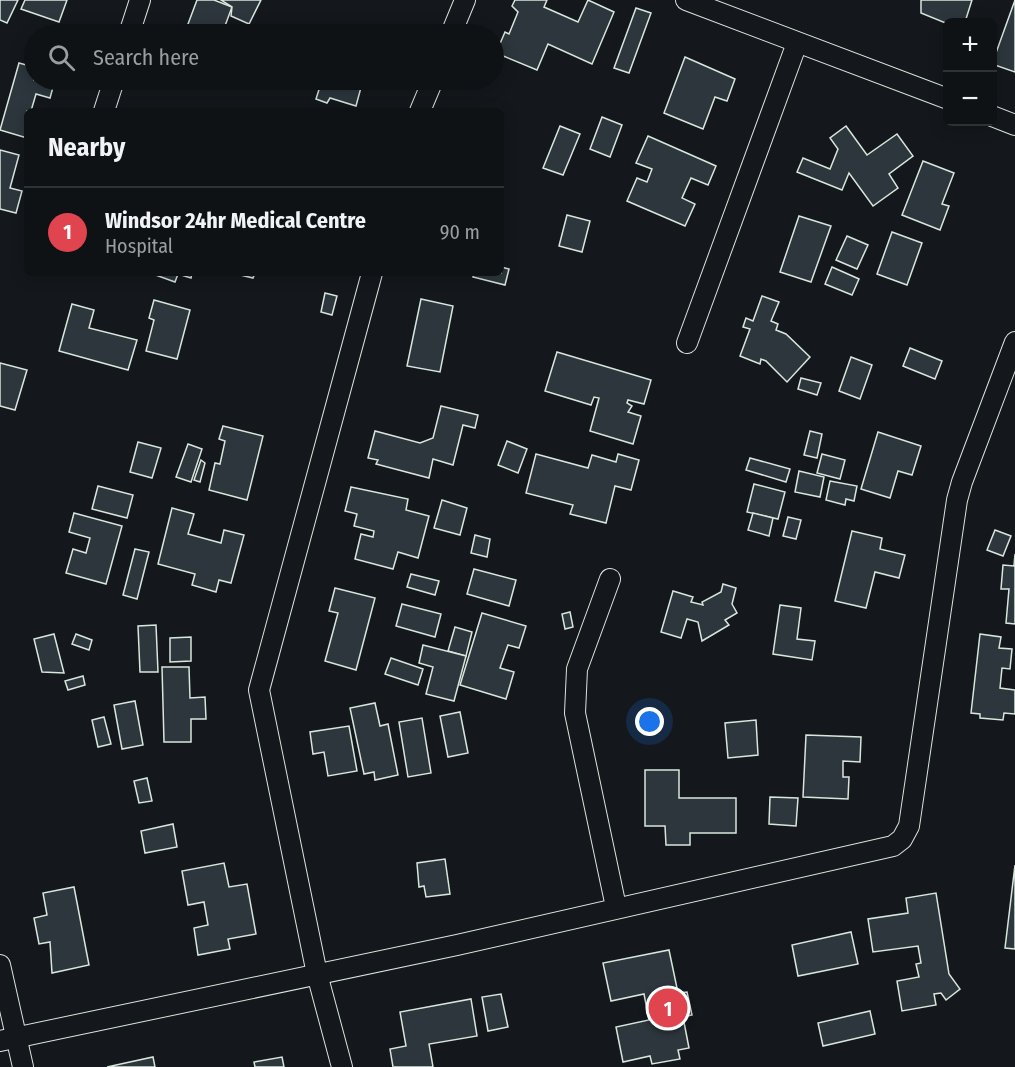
<!DOCTYPE html>
<meta charset="utf-8">
<style>
body{margin:0;font-family:"Fira Sans Condensed",sans-serif;background:#181b1e;color:#f1f3f6}
.controls{position:absolute;right:18px;top:18px;display:grid;overflow:hidden;border-radius:9px;box-shadow:0 3px 15px #0003}
.controls button{width:54px;height:54px;display:grid;place-items:center;padding:0;border:0;border-bottom:2px solid #2f3234;background:#0f1215;color:#f1f3f6;font:30px sans-serif}
.you{position:absolute;left:650px;top:722px;width:21px;height:21px;margin:-15px;border:4px solid #fff;border-radius:50%;background:#1a73e8;box-shadow:0 0 0 9px #1a73e833}
.badge{display:grid;place-items:center;width:39px;height:39px;border-radius:50%;background:#ffb74d;color:#fff;font-size:20px;font-weight:700}
.pin{position:absolute;translate:-50% -50%;border:3px solid #fff;box-shadow:0 2px 6px #0006}
.list{margin:0;padding:0;list-style:none}
h2{display:flex;justify-content:space-between;align-items:center;height:78px;margin:0;padding:0 24px;font-size:26px}
h2 small{font-size:20px;font-weight:400;color:#9b9ea0}
.list li{display:grid;grid-template-columns:39px 1fr auto;gap:18px;align-items:center;box-sizing:border-box;height:90px;padding:0 24px;border-top:2px solid #2f3234}
.list b{display:block;font-size:22px;white-space:nowrap}
.list p{margin:0;font-size:20px;white-space:nowrap;color:#9b9ea0}
.list em{font-size:20px;font-style:normal;color:#9b9ea0}
.icon{flex:none;width:33px;height:33px;fill:none;stroke:currentColor;stroke-width:2;stroke-linecap:round;stroke-linejoin:round}
.map{position:relative;flex:none;width:1015px;height:1067px;overflow:hidden}
.search{position:absolute;background:#0f1215;box-shadow:0 3px 15px #0003;left:24px;top:24px;width:480px;height:66px;display:flex;align-items:center;gap:15px;box-sizing:border-box;padding:0 21px;border-radius:33px;color:#9b9ea0;font-size:22px}
.panel{position:absolute;background:#0f1215;box-shadow:0 3px 15px #0003;left:24px;top:108px;width:480px;height:168px;border-radius:9px}
.map>svg:first-child{display:block}
.building{fill:#2c363c;stroke:#d8e6dc;stroke-width:1.5}
.lines{fill:none;stroke-linecap:round;stroke-linejoin:round}
.minor-casing{stroke:#d8e6dc;stroke-width:22}
.minor{stroke:#14181c;stroke-width:20}
</style>
<div class="map">
<svg width="1015" height="1067" viewBox="0 0 1015 1067">
<rect width="100%" height="100%" fill="#14181c"/>
<g class="building">
<polygon points="0,0 18,0 7,23 0,20"/>
<polygon points="25,0 67,0 59,22 21,9"/>
<polygon points="197,0 214,0 232,7 222,34 170,34 173,27 185,32"/>
<polygon points="221,0 261,0 249,24 231,16 232,7"/>
<polygon points="515,0 547,0 544,7 578,22 588,0 614,12 592,64 548,44 537,70 496,53 505,32 509,34 518,12 512,6"/>
<polygon points="921,0 972,0 965,22 948,24 921,13"/>
<polygon points="1015,0 1015,72 992,64"/>
<polygon points="636,8 651,13 629,73 614,68"/>
<polygon points="336,30 352,34 334,34"/>
<polygon points="685,57 735,79 727,101 715,97 703,129 664,113"/>
<polygon points="19,63 34,67 34,80 55,80 50,98 36,94 31,111 27,111 27,138 0,130"/>
<polygon points="274,80 293,80 290,89 273,83"/>
<polygon points="322,80 363,80 356,106 330,98 327,103 316,99"/>
<polygon points="602,117 622,125 610,157 590,149"/>
<polygon points="560,126 580,134 563,175 543,168"/>
<polygon points="846,126 867,155 897,134 913,156 889,174 898,188 873,206 849,173 842,190 797,172 803,158 830,169 838,149 830,138"/>
<polygon points="648,136 716,166 708,185 691,178 682,198 695,204 685,226 627,201 637,178 647,182 652,169 636,163"/>
<polygon points="0,150 19,155 10,188 22,191 16,213 0,209"/>
<polygon points="923,161 954,173 942,204 949,206 940,230 902,215"/>
<polygon points="567,215 590,221 582,252 559,246"/>
<polygon points="799,216 831,226 811,282 780,272"/>
<polygon points="892,232 922,243 907,285 877,274"/>
<polygon points="847,236 868,245 857,269 836,260"/>
<polygon points="501,267 509,269 505,285 473,277 474,273 501,273"/>
<polygon points="832,267 859,279 852,295 825,284"/>
<polygon points="150,273 192,273 191,278 178,274 175,282"/>
<polygon points="232,273 255,273 253,278"/>
<polygon points="325,293 337,296 332,315 321,312"/>
<polygon points="762,296 779,302 771,321 778,324 776,330 786,334 810,357 787,382 766,361 761,359 760,364 740,356 750,329 743,327 746,318 753,321"/>
<polygon points="421,299 453,306 440,372 407,366"/>
<polygon points="154,300 190,310 177,359 146,351 154,320 149,318"/>
<polygon points="72,304 94,310 89,328 137,340 128,370 59,351"/>
<polygon points="910,348 942,361 935,379 903,366"/>
<polygon points="557,352 651,380 644,404 628,400 627,403 632,406 628,412 641,416 633,444 590,431 599,398 594,397 591,405 545,391"/>
<polygon points="851,357 872,365 860,399 839,391"/>
<polygon points="0,363 27,370 15,410 0,406"/>
<polygon points="801,378 821,383 817,395 798,389"/>
<polygon points="441,406 478,415 475,428 463,425 453,465 433,459 429,478 376,464 378,460 368,458 375,431 420,443 433,438"/>
<polygon points="223,426 263,436 247,500 209,490 215,463 220,464 225,441 219,439"/>
<polygon points="810,431 822,434 817,458 804,455"/>
<polygon points="878,432 921,446 912,475 898,471 890,498 861,489"/>
<polygon points="507,441 527,449 518,473 498,465"/>
<polygon points="138,442 161,448 152,478 130,472"/>
<polygon points="188,444 202,449 191,482 176,477"/>
<polygon points="536,454 588,468 592,455 616,462 618,454 639,460 631,490 615,486 606,523 570,514 573,505 526,493"/>
<polygon points="822,454 845,460 840,479 817,473"/>
<polygon points="750,458 790,469 786,482 746,470"/>
<polygon points="201,460 205,463 200,482 194,480"/>
<polygon points="799,471 824,477 820,497 795,492"/>
<polygon points="830,481 857,486 854,501 846,499 845,505 826,500"/>
<polygon points="754,484 785,492 778,519 747,512"/>
<polygon points="98,486 133,495 127,518 92,509"/>
<polygon points="351,487 408,499 406,510 429,516 418,558 398,552 393,569 355,559 361,534 373,537 374,531 354,526 357,514 345,511"/>
<polygon points="442,500 467,508 460,535 434,528"/>
<polygon points="172,508 194,514 188,534 221,543 224,530 244,535 231,583 219,580 216,592 192,585 195,574 158,564"/>
<polygon points="74,513 122,526 106,584 66,573 73,549 86,553 90,538 69,532"/>
<polygon points="753,513 773,518 769,536 748,530"/>
<polygon points="788,517 801,520 796,539 783,536"/>
<polygon points="995,530 1011,536 1003,556 987,550"/>
<polygon points="852,531 882,538 880,549 905,555 899,578 875,572 866,608 835,601"/>
<polygon points="475,535 490,539 487,557 471,553"/>
<polygon points="135,549 149,552 137,599 123,595"/>
<polygon points="1015,554 1015,624 1006,623 1009,589 1001,589 1003,565 1014,566"/>
<polygon points="474,569 516,580 509,606 467,594"/>
<polygon points="411,574 439,581 435,595 407,587"/>
<polygon points="723,584 736,588 732,604 737,613 725,620 729,625 702,641 698,622 687,619 681,638 661,632 673,591 693,597 691,602 703,605 702,602 721,592"/>
<polygon points="335,588 375,598 356,670 325,661 338,613 329,611"/>
<polygon points="402,604 441,614 435,637 396,626"/>
<polygon points="780,605 801,608 797,639 815,641 812,660 773,654"/>
<polygon points="570,612 573,627 565,629 562,614"/>
<polygon points="482,613 526,626 519,648 508,645 500,668 514,672 506,699 460,685"/>
<polygon points="156,625 158,672 140,672 138,626"/>
<polygon points="455,627 472,632 466,656 448,651"/>
<polygon points="54,634 64,673 42,672 34,639"/>
<polygon points="76,634 92,640 89,650 72,644"/>
<polygon points="980,634 1001,637 999,648 1012,649 1010,669 1002,668 1000,688 1015,690 1015,714 1004,713 1003,720 980,718 980,714 971,713"/>
<polygon points="191,637 191,661 170,662 170,638"/>
<polygon points="423,645 466,656 454,701 426,694 433,667 419,663"/>
<polygon points="391,658 423,669 418,685 385,674"/>
<polygon points="162,667 189,667 190,698 205,697 206,719 191,719 191,742 164,742"/>
<polygon points="83,676 85,685 68,690 65,681"/>
<polygon points="135,701 143,745 122,749 114,705"/>
<polygon points="375,703 380,726 388,724 398,775 375,780 374,772 364,774 350,708"/>
<polygon points="460,712 468,753 448,757 440,716"/>
<polygon points="104,717 111,744 98,747 92,720"/>
<polygon points="422,718 431,773 408,777 399,722"/>
<polygon points="756,720 758,755 728,758 725,723"/>
<polygon points="349,726 357,771 328,776 324,752 313,754 310,732"/>
<polygon points="806,735 861,737 860,762 843,761 843,777 849,777 848,799 803,797"/>
<polygon points="645,770 679,770 679,798 736,798 736,833 690,833 690,845 666,845 665,826 645,826"/>
<polygon points="147,778 152,801 139,803 134,781"/>
<polygon points="770,797 798,798 796,826 769,824"/>
<polygon points="173,824 177,847 145,853 141,831"/>
<polygon points="445,859 450,894 426,897 424,886 419,887 417,863"/>
<polygon points="224,863 229,887 247,884 256,934 228,939 230,949 198,955 194,928 208,925 204,902 188,905 182,871"/>
<polygon points="1015,865 1015,949 1005,948"/>
<polygon points="74,887 89,965 52,973 50,942 39,944 34,918 47,915 43,893"/>
<polygon points="936,893 949,974 960,989 946,1000 941,993 934,994 936,1005 902,1011 897,981 919,977 916,964 921,963 918,946 873,952 868,919 908,913 906,898"/>
<polygon points="851,932 858,964 798,976 792,945"/>
<polygon points="669,950 678,993 687,992 692,1015 683,1017 689,1048 678,1050 680,1059 652,1064 650,1056 623,1062 616,1027 649,1020 644,994 611,1001 603,963"/>
<polygon points="501,994 508,1027 488,1031 482,997"/>
<polygon points="471,999 477,1036 429,1044 433,1067 393,1067 390,1049 406,1046 400,1012"/>
<polygon points="870,1011 875,1034 823,1046 818,1023"/>
<polygon points="153,1057 155,1067 107,1067"/>
<polygon points="282,1057 284,1067 255,1067 254,1062"/>
</g>
<g class="lines">
<g class="minor-casing">
<g id="minor">
<polyline points="686,0 948,99"/>
<polyline points="129,34 140,0"/>
<polyline points="451,34 465,0"/>
<polyline points="104,111 114,80"/>
<polyline points="420,111 433,80"/>
<polyline points="992,116 1015,125"/>
<polyline points="687,343 797,43"/>
<polyline points="610,579 577,669 575,713 616,907"/>
<polyline points="0,965 23,1067"/>
<polyline points="0,1041 457,945 893,846 902,839 909,826 957,500 962,482 1015,342"/>
<polyline points="342,1067 317,974 259,690 372,273"/>
</g>
</g>
<use href="#minor" class="minor"/>
</g>
</svg>
<div class="controls">
<button>+</button>
<button>−</button>
</div>
<div class="you"></div>
<div class="pin badge" style="left:668px;top:1008px;background:#e0444e">1</div>
<div class="search"><svg class="icon" aria-label="search" viewBox="0 0 24 24"><circle cx="10" cy="10" r="6"/><path d="M15 15l6 6"/></svg>Search here</div>
<section class="panel">
<h2>Nearby<small></small></h2>
<ul class="list">
<li><span class="badge" style="background:#e0444e">1</span><div><b>Windsor 24hr Medical Centre</b><p>Hospital</p></div><em>90 m</em></li>
</ul>
</section>
</div>
